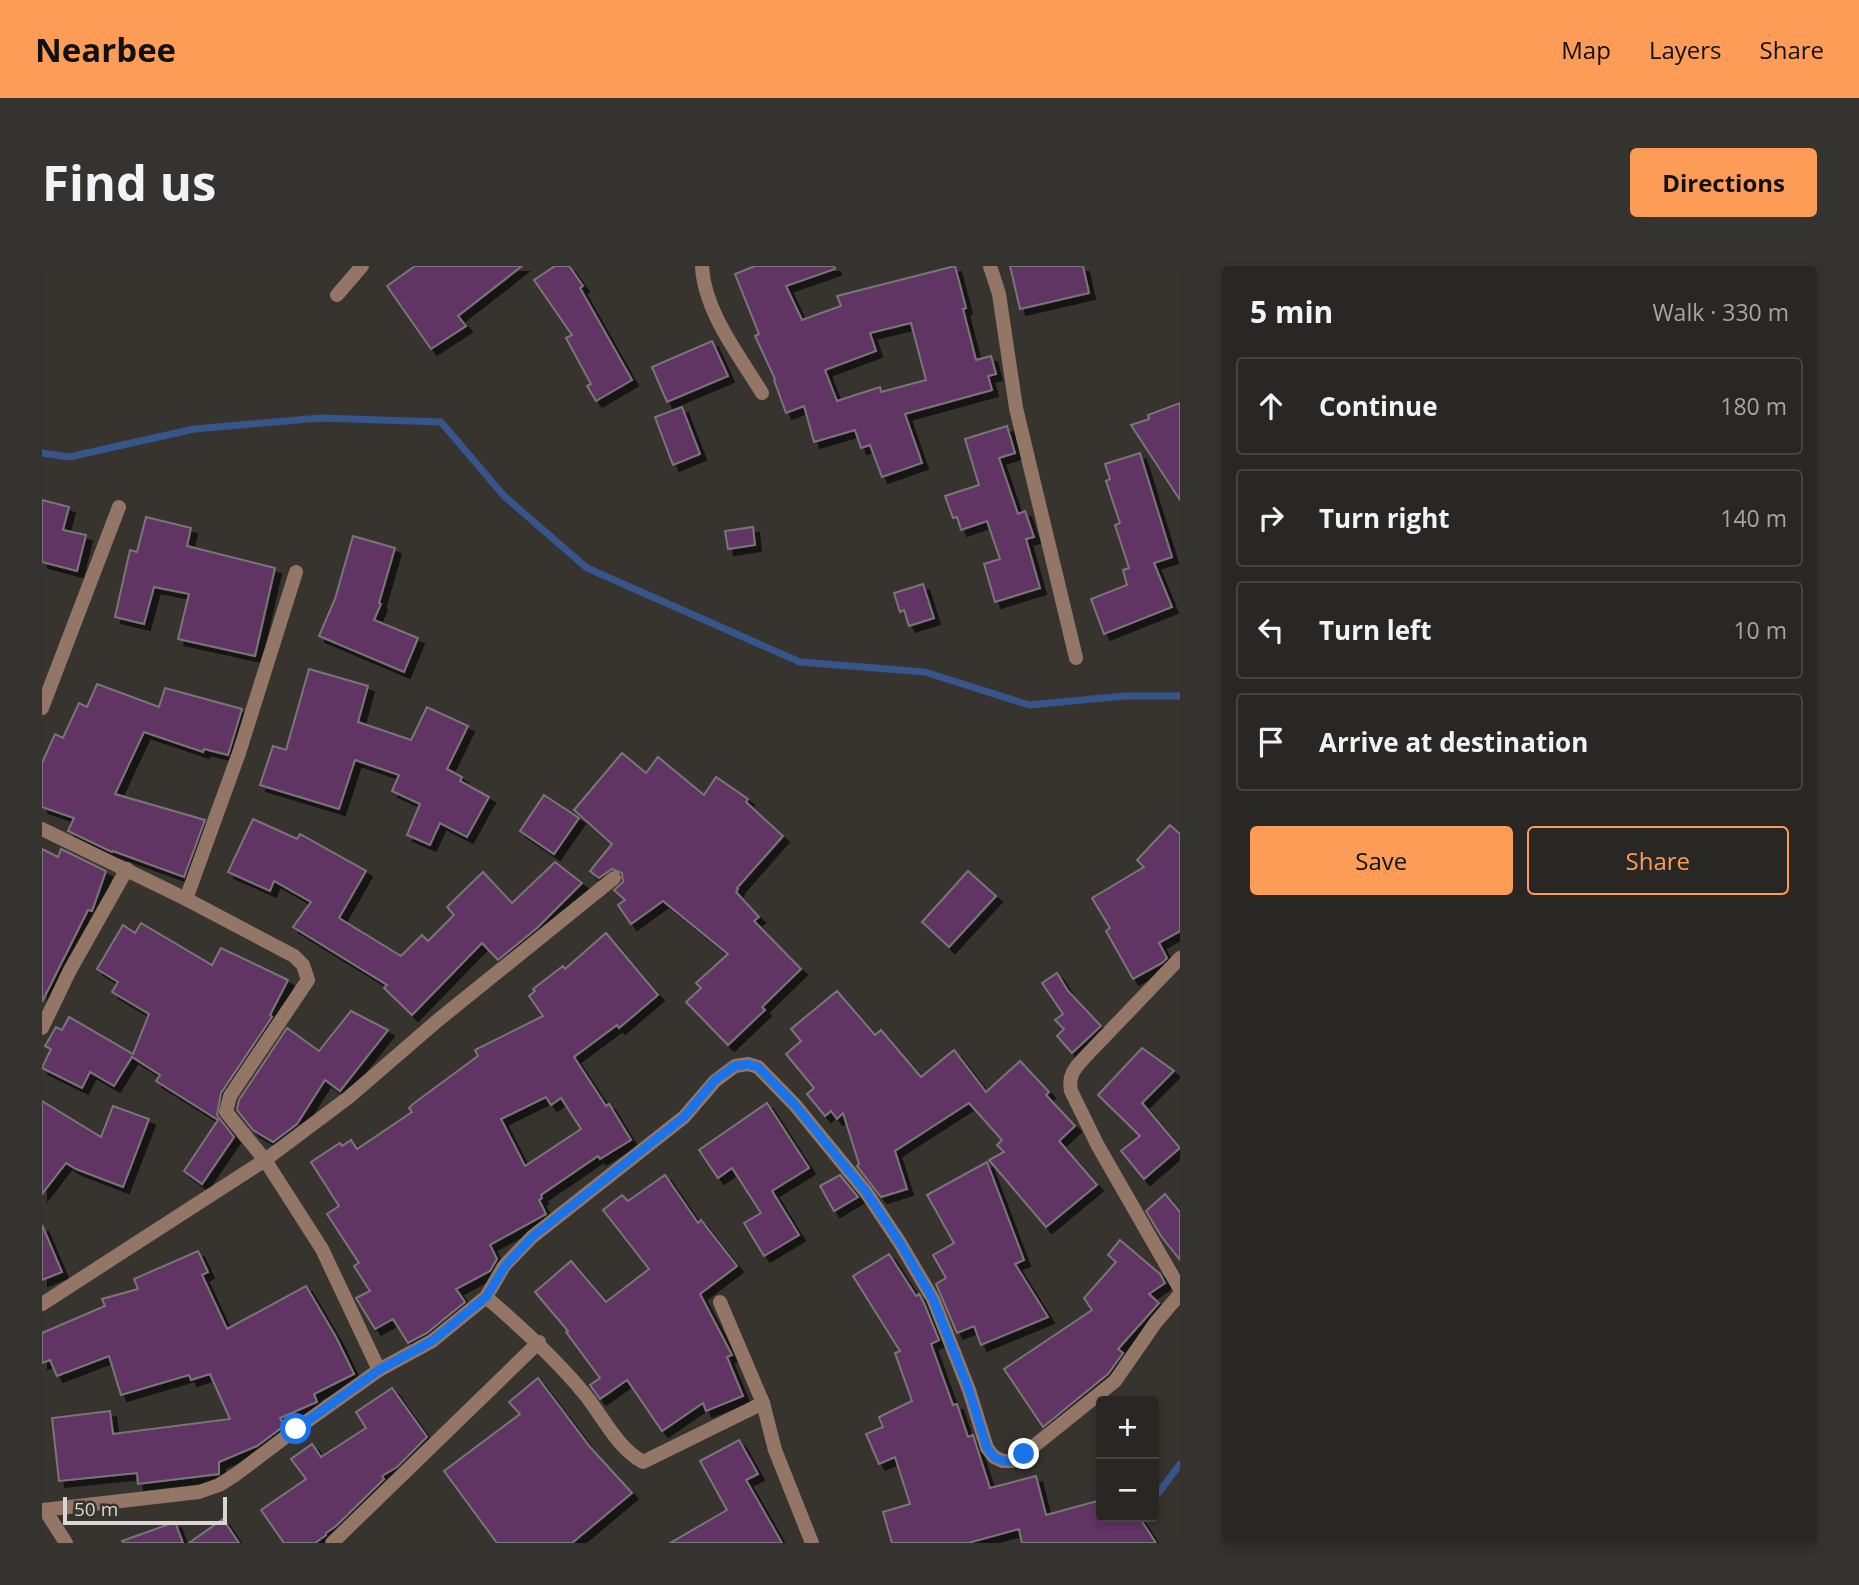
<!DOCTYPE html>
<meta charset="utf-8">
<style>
body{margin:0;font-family:"Open Sans",sans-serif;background:#353330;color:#f1f3f6}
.controls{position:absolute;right:21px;bottom:21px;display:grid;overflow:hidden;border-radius:7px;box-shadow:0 4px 10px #0003}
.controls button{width:63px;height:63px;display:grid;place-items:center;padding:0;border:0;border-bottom:2px solid #454441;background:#292723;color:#f1f3f6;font:35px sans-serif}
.scale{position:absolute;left:21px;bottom:18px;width:164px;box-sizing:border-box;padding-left:7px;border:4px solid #d9d7d4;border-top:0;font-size:19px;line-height:24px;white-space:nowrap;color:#d9d7d4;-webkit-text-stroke:5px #37342f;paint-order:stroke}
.stop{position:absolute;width:21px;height:21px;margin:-16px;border:5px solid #1a73e8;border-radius:50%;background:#fff}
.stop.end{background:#1a73e8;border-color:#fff;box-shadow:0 2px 7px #0008}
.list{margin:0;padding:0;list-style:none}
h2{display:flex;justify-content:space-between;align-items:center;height:91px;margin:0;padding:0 28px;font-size:30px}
h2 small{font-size:23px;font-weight:400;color:#a5a5a6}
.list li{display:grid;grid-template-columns:46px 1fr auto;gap:21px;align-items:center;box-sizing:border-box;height:98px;margin:0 14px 14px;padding:0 14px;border:2px solid #454441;border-radius:7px}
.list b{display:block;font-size:26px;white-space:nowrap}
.list em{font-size:23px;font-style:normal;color:#a5a5a6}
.actions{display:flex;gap:14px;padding:21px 28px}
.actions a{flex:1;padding:16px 0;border:2px solid #fd9c56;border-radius:7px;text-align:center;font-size:24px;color:#fd9c56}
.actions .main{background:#fd9c56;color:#111}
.icon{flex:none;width:38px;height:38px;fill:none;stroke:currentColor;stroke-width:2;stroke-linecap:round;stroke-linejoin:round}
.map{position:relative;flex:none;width:1138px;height:1277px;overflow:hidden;border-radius:7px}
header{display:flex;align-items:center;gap:42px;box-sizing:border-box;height:98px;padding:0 35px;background:#fd9c56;color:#111}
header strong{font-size:33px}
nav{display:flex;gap:38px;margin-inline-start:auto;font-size:24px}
.intro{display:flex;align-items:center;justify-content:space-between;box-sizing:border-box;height:168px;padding:0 42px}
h1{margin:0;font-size:49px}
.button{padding:18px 32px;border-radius:7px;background:#fd9c56;color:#111;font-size:24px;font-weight:700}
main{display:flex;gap:42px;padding:0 42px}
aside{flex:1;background:#292723;border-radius:7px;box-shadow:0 4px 10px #0003}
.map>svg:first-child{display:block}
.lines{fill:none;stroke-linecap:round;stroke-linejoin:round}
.stream{stroke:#37558a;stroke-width:7}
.building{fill:#613464;stroke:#797479;stroke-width:2;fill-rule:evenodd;filter:url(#shadow)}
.street{stroke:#937666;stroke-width:14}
.route{stroke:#1a73e8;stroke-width:9}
</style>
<header>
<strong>Nearbee</strong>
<nav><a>Map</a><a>Layers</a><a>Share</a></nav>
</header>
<div class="intro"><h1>Find us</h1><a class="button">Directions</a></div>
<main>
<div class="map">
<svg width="1138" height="1277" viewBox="0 0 1138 1277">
<defs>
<filter id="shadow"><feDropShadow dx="6" dy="6" stdDeviation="0" flood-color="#0009"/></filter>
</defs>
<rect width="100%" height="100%" fill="#37342f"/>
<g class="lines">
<g class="stream">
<polyline points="0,187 27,191 152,163 279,152 399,156 462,230 545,302 758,396 883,406 987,439 1083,430 1138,430"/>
<polyline points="1112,1233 1138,1198"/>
</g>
</g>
<g class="building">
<polygon points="373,0 480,0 416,50 424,60 389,83 345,20"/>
<polygon points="513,0 527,0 541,20 538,22 590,114 554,135 545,120 549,118 524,72 530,69 492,14"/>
<path d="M713,0h79l1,3 -49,17 16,34 39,-14 -4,-10 118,-30 11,42 -3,1 13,51 15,-4 5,18 -8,2 4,14 -87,24 17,49 -40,14 -12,-32 -9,3 -6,-18 -41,12 -10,-36 -18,7 -12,-33 1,-1 -20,-43 4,-2 -24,-60zM869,57l15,57 -45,12 -1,-5 -43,14 -12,-31 51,-19 -6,-18z"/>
<polygon points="968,0 1041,0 1047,27 978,43"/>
<polygon points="670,75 686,110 625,136 610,101"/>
<polygon points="1138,137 1138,234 1089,159 1107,153 1106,149"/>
<polygon points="640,141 658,188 631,199 613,151"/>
<polygon points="965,160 973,187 957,192 976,248 983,245 992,271 984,273 998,322 953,336 942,298 958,293 945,255 919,264 915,251 911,252 903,230 937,219 923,173"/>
<polygon points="1098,187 1130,291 1112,297 1130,341 1062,368 1049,333 1085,319 1081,304 1087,302 1073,259 1078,257 1064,215 1068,213 1063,198"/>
<polygon points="0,234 27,241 21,264 44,269 35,305 0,296"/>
<polygon points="104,251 149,262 145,280 233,302 213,390 136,373 147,328 112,321 102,358 73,351 88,284 95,286"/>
<polygon points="711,261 713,279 686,283 683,265"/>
<polygon points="311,270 353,282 337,337 339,338 332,354 376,372 362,406 277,370 293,333"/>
<polygon points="881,318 892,352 867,360 862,344 858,346 852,327"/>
<polygon points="267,403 326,420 316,456 369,474 385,441 426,460 405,503 420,511 418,515 447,531 425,571 398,557 388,579 365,569 378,538 350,525 357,509 313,494 297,543 218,519 231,480 244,484"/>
<polygon points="55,418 117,441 123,422 200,443 186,489 162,483 161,486 102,466 73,528 163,554 142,611 71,585 70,586 26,565 32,552 0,541 0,497 13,468 21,472 37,437 45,441"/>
<polygon points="580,487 604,507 616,491 662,529 674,511 706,533 704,536 741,570 695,622 696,623 694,626 717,651 712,655 759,703 720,741 723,744 686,779 644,736 659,722 654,717 686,688 621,635 589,658 576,639 583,634 572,624 581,616 580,607 570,603 557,612 548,605 570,578 532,544"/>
<polygon points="502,529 537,552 512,588 478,565"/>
<polygon points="211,553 255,573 258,568 324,605 297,652 359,690 380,669 386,675 412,649 405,641 441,606 470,637 513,596 540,617 495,662 456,694 440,677 370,749 342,722 345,719 251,661 269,636 232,615 228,625 186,606"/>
<polygon points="1128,559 1138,568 1138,665 1117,677 1125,692 1120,697 1091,713 1064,665 1068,662 1050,632 1102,601 1095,594"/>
<polygon points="0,583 16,591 19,583 64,605 50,645 46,644 0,736"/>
<polygon points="926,605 954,630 907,681 880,656"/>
<polygon points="99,657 170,699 179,682 246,714 228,749 230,751 179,827 175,849 192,871 160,918 142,905 176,854 114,815 118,809 90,791 72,820 48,806 40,822 0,802 9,783 3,780 14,761 20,764 27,751 91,788 107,748 70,726 76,716 55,703 81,659 93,667"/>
<path d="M564,667l52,62 -39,33 -2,-3 -43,32 32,49 3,-2 22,36 -31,19 -2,-3 -57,39 1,3 -3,2 7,14 -56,31 7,14 -7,12 -34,18 9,13 -38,31 -19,10 -15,-24 -18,10 -19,-31 14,-7 -16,-25 5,-3 -32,-49 12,-8 -28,-44 29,-19 2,3 9,-6 6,9 55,-37 -3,-4 4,-4 65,-48 -3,-6 68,-34 -14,-20 6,-5 -2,-2 30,-23 2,3zM504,831l5,8 10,-7 20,31 -56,37 -24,-47z"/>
<polygon points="1015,707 1026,725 1059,760 1030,787 1015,770 1022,763 1013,754 1021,748 1000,717"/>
<polygon points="795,725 833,769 839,764 879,811 912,784 944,826 978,795 1007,826 1004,829 1033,860 1017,875 1055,919 1004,961 947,894 962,886 955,879 960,874 927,837 853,885 865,923 839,931 815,900 817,898 801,847 795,853 789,845 783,850 765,828 772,822 744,788 759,775 749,763"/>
<polygon points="309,745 346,764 298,825 283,814 255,858 231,876 211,864 195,844 197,834 245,762 277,785"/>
<polygon points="1100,782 1132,805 1100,837 1138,882 1102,913 1079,885 1098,870 1056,829"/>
<polygon points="0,835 59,871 71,840 107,853 81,921 34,903 24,897 0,928"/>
<polygon points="725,837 767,902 730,925 757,969 722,990 702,957 719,947 690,902 676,912 657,884"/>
<polygon points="945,896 982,994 973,998 1006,1051 939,1079 932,1060 915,1067 894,1018 904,1012 891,989 912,977 885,929"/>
<polygon points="623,909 656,957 659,954 695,1000 658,1028 690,1089 685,1091 701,1130 664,1145 661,1137 620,1165 585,1114 558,1133 548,1119 558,1112 524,1066 526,1065 493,1026 529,995 564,1036 607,1003 561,944 580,929 586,935"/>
<polygon points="798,909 816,931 792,945 778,920"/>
<polygon points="1123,928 1138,946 1138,994 1119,970 1104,945"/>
<polygon points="0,959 20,1006 0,1014"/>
<polygon points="1078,974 1118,1008 1123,1017 1107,1028 1117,1037 1076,1083 1081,1087 1066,1108 1001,1161 962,1103 1050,1044 1042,1032 1074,996 1066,989"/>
<polygon points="156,985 166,1006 160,1009 185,1063 264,1020 294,1071 312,1108 272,1128 275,1136 238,1152 242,1160 215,1180 177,1196 177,1208 96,1218 95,1207 17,1215 10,1152 68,1145 71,1168 188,1153 168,1108 149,1114 147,1109 79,1129 67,1090 15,1110 8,1094 0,1097 0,1067 63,1040 60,1033 96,1023 92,1013"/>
<polygon points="847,988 874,1030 877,1028 882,1037 897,1074 889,1078 911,1139 915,1138 926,1171 931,1169 948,1222 994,1210 1004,1249 1059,1234 1059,1251 1097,1251 1114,1277 980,1277 977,1263 926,1277 850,1277 841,1246 868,1238 853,1191 837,1198 824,1168 841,1161 837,1151 870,1135 853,1087 858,1085 811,1010"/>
<polygon points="496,1112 548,1181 590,1227 530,1277 455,1277 402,1205 478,1148 467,1136"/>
<polygon points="350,1122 385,1171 355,1201 340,1210 342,1213 294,1260 284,1267 284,1269 273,1277 242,1277 219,1244 264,1213 249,1193 270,1178 279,1191 324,1162 314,1146"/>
<polygon points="697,1174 716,1208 704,1214 740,1277 628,1277 685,1244 658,1195"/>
<polygon points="181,1253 197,1277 147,1277"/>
<polygon points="133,1256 141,1277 81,1277 80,1275"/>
</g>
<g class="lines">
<g class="street">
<path d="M660,0c2,45 37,89 60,127"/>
<polyline points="948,0 957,28 974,142 1034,392"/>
<polyline points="295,29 320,0"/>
<polyline points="0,442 77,241"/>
<polyline points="0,563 144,633 252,690 261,699 266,714 188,830 184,846 223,894 280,983 337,1104"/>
<polyline points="144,633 197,487 254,306"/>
<path d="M1138,692l-96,100c-10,11 -16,18 -13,33l27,55 82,143"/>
<polyline points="0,762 28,704 85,603"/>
<path d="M444,1031c35,30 68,60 97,95 20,24 33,55 60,70l120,-59"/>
<polyline points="678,1036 721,1137 733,1184 770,1277"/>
<polyline points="0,1038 223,894 307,831 395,755 572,612"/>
<polyline points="0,1244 157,1226 177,1219 193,1209 254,1163 337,1104 390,1075 444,1031 462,1000 490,971 642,851 673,815 693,800 706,798 716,801 753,839 824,926 858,977 891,1033 927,1124 945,1182 952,1191 961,1195 970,1195 982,1188 1073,1115 1114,1056 1138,1028"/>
<polyline points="3,1244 24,1277"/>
<polyline points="290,1277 497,1076"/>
</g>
</g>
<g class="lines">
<polyline class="route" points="254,1163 337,1104 390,1075 444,1031 463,1000 490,971 642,851 673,814 693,800 706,798 716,801 753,839 824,926 858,977 891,1033 927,1124 945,1182 952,1191 961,1195 970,1195 982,1188"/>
</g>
</svg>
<div class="controls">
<button>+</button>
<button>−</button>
</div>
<div class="scale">50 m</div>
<div class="stop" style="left:254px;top:1163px"></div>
<div class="stop end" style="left:982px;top:1188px"></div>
</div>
<aside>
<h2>5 min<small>Walk · 330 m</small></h2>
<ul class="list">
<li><svg class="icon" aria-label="ahead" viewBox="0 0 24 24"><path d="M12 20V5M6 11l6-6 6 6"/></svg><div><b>Continue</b></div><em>180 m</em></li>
<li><svg class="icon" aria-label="right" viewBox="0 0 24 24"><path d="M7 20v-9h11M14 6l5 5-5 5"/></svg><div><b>Turn right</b></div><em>140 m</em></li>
<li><svg class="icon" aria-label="left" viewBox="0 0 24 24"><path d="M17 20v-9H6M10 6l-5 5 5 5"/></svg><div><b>Turn left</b></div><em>10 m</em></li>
<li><svg class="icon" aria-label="arrive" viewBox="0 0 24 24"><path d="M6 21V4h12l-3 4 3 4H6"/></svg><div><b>Arrive at destination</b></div></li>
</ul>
<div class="actions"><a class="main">Save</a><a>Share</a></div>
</aside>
</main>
